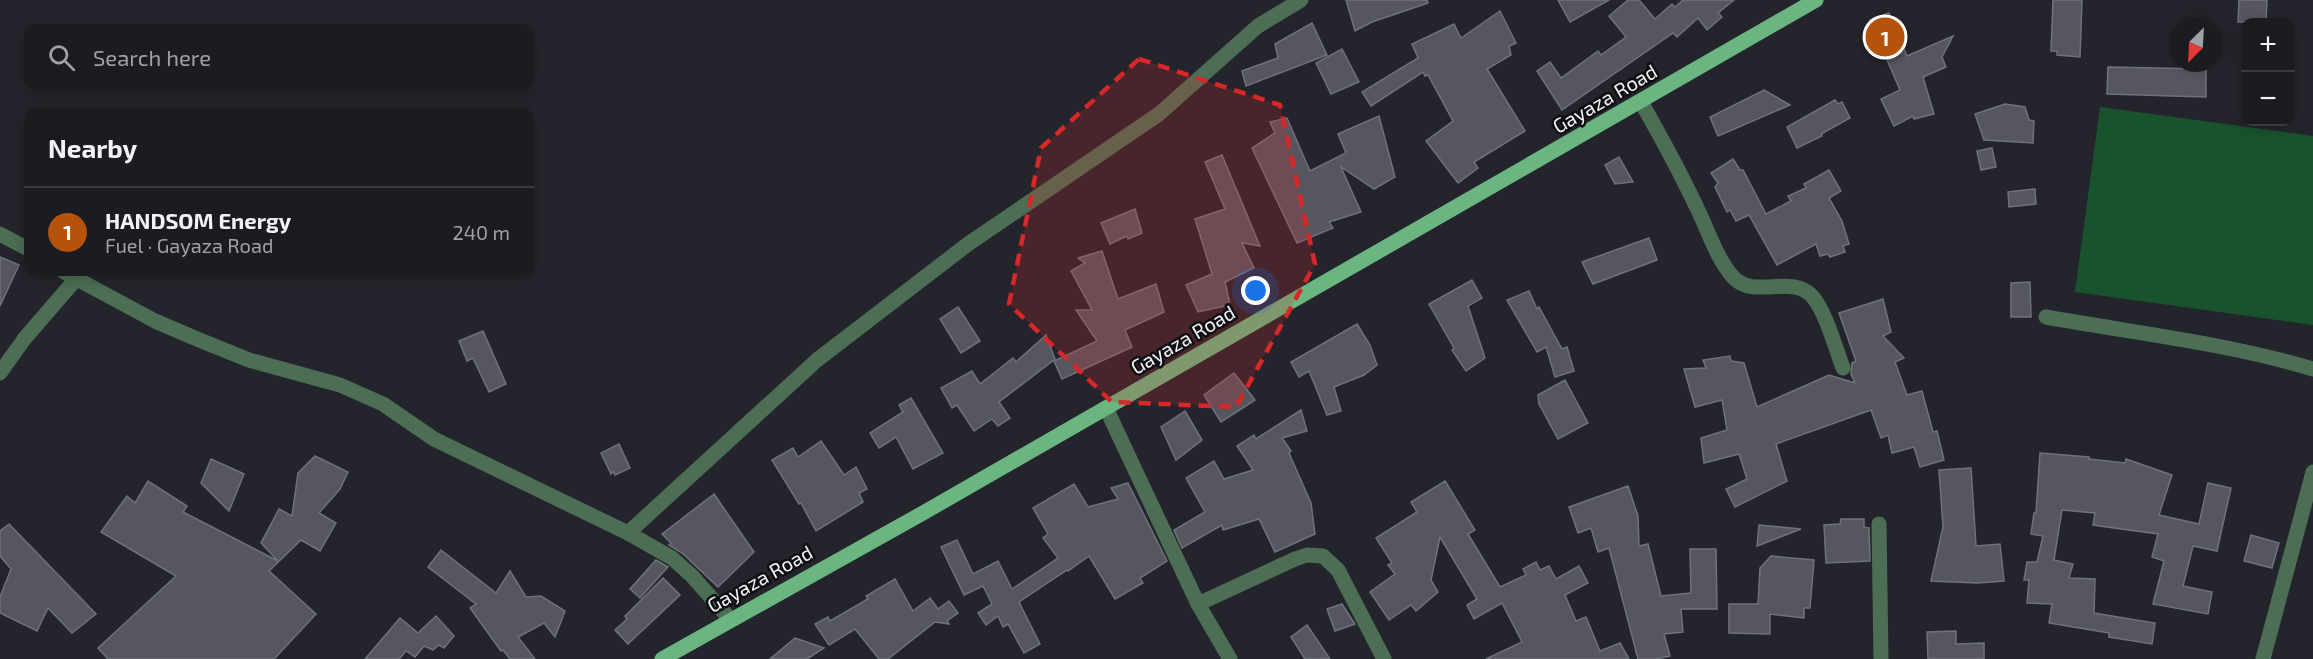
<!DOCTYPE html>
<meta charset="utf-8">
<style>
body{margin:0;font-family:"Exo 2",sans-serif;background:#28292e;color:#f1f3f6}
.controls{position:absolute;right:18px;top:18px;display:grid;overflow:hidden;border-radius:12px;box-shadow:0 3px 15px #0003}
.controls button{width:54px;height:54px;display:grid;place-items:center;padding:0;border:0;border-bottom:2px solid #393a3f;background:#1b1c21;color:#f1f3f6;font:30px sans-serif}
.compass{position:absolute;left:2169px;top:18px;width:54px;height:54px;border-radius:50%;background:#1b1c21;box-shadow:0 3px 15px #0003;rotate:204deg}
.you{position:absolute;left:1256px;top:291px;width:21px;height:21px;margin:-15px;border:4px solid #fff;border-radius:50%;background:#1a73e8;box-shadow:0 0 0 9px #1a73e833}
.badge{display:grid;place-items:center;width:39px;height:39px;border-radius:50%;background:#b45309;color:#fff;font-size:20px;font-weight:700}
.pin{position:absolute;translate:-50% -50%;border:3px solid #fff;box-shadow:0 2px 6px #0006}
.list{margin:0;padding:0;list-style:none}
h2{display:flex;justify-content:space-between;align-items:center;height:78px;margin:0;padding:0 24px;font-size:26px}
h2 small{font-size:20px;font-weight:400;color:#a0a1a5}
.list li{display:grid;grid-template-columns:39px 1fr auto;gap:18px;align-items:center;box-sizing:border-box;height:90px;padding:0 24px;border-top:2px solid #393a3f}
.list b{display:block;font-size:22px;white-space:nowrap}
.list p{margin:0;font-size:20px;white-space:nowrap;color:#a0a1a5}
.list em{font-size:20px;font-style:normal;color:#a0a1a5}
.icon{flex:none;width:33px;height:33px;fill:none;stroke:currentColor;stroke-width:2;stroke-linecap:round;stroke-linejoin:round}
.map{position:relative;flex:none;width:2313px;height:659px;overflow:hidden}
.search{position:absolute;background:#1b1c21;box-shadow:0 3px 15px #0003;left:24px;top:24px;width:510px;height:66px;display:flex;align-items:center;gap:15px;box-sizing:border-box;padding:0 21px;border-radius:12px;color:#a0a1a5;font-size:22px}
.panel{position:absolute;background:#1b1c21;box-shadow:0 3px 15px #0003;left:24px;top:108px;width:510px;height:168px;border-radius:12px}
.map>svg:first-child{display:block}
.green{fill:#19532e}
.building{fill:#55565e;stroke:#70727a;stroke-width:1.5}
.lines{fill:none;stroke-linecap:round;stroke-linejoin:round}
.street{stroke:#4b6e54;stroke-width:15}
.primary{stroke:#6bb580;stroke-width:15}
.marked{fill:#d62828;fill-opacity:0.2;stroke:#d62828;stroke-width:4.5;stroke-dasharray:12 8;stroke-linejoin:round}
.labels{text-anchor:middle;stroke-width:5;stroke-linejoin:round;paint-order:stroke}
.street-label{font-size:20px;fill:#f3f3f8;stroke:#0e0f12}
</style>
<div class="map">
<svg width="2313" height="659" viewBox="0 0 2313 659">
<rect width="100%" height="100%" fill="#24252c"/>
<polygon class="green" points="2100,107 2313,136 2313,325 2075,292"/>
<g class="building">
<polygon points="1346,0 1427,0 1428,3 1372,22 1355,31"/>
<polygon points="1558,0 1609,0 1570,22"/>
<polygon points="1628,0 1639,0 1655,19 1672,4 1675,7 1683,0 1734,0 1718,13 1722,17 1707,30 1698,18 1677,37 1673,33 1562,110 1537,71 1550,62 1561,78 1598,51 1601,55 1626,37 1609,16"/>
<polygon points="2053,0 2082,0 2080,57 2057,55 2057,51 2051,51"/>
<polygon points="2239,0 2267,0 2266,22 2238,22"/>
<polygon points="1500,11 1516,43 1509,46 1511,55 1487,69 1525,131 1474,162 1478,168 1458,183 1426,141 1453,121 1428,75 1425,76 1423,72 1371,106 1362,92 1418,58 1412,44 1454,24 1461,38"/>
<polygon points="1889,13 1907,56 1953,36 1942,57 1946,67 1923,77 1934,114 1914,119 1913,116 1894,126 1881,99 1900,90 1870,20"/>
<polygon points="1312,23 1327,55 1246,86 1242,71 1278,58 1275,44"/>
<polygon points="1342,49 1359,82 1331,94 1316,63"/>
<polygon points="2108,67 2206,69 2206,97 2107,94"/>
<polygon points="1764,90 1790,105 1718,136 1710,117"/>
<polygon points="1835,100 1838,104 1842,102 1850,118 1821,134 1822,136 1797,148 1787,127"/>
<polygon points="2005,104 2025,107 2029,120 2034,121 2033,143 1984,140 1975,114"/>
<polygon points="1379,116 1395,177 1374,189 1341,167 1361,212 1329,222 1333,228 1297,243 1252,148 1275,133 1270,122 1287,118 1310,171 1346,153 1338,134"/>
<polygon points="1992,148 1996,167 1981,170 1977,151"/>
<polygon points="1222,155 1260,246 1242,243 1254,268 1225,282 1230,305 1198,312 1186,285 1212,274 1195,219 1225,209 1205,162"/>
<polygon points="1619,157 1633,182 1615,184 1605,165"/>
<polygon points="1733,159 1740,170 1743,170 1766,214 1791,201 1788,196 1806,188 1804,184 1829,170 1841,191 1829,198 1842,221 1849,244 1843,246 1845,252 1830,257 1828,254 1820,256 1816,244 1777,265 1749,215 1736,221 1730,210 1727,212 1715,187 1718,183 1711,173"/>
<polygon points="2035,189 2036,204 2009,207 2008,192"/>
<polygon points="1135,209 1142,233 1128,239 1127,236 1110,244 1101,223"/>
<polygon points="1649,238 1657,260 1593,284 1582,262"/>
<polygon points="1102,251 1118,299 1156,284 1164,312 1125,330 1132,347 1062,379 1054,361 1097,341 1076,310 1092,310 1071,271 1085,263 1078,258"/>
<polygon points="0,257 19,265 0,306"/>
<polygon points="1472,280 1482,298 1468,306 1485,358 1466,371 1452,350 1454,348 1429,304"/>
<polygon points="2030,282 2031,317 2011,317 2011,283"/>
<polygon points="1529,291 1537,309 1539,307 1562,349 1567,347 1574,371 1555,377 1546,347 1537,352 1507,300"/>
<polygon points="1883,299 1891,332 1883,336 1904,358 1895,362 1907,395 1922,391 1933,432 1937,431 1944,460 1920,467 1914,447 1892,453 1888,435 1881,438 1871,410 1776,444 1787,481 1735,507 1726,489 1747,479 1739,454 1704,463 1701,438 1727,430 1722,400 1695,407 1684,369 1706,368 1703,360 1730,356 1731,361 1744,363 1757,407 1829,375 1855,383 1851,374 1852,363 1856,361 1839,313"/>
<polygon points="958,307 980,341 961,353 940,319"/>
<polygon points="1357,324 1370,345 1377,365 1364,375 1334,387 1341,411 1327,415 1309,371 1299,377 1291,362"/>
<polygon points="483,331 506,384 489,392 473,358 467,361 459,341"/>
<polygon points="1046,335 1055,359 999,402 1010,418 998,426 992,419 974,431 957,405 952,408 941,388 972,371 980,384 1013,358 1016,362"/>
<polygon points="1234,373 1255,400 1221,422 1204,395"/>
<polygon points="1565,380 1588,423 1558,439 1539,404 1538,395"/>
<polygon points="911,398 943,453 913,469 896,437 879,448 870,433 903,412 899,405"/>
<polygon points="1301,410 1307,431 1282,438 1291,451 1289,453 1311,503 1315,534 1275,552 1259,519 1223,530 1222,525 1182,548 1174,530 1205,512 1186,478 1214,461 1224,479 1253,470 1237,446 1254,435 1256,439"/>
<polygon points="1185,411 1202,440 1176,460 1161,427"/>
<polygon points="821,441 844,475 856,467 867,489 859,493 863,502 816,531 801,503 799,504 772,460 793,448 798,457"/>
<polygon points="619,444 630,468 615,475 613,471 611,474 601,453"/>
<polygon points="2040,453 2089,457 2089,459 2125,463 2126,459 2172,475 2159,515 2199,524 2208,483 2231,488 2217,551 2193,546 2183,586 2212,592 2208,614 2153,604 2164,561 2152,557 2158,534 2093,525 2095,513 2062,510 2054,560 2073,564 2069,578 2095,579 2094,613 2155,623 2152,644 2109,637 2109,633 2049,623 2052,604 2027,603 2029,580 2024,580 2027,562 2037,562 2043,536 2031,534 2034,513 2036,513"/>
<polygon points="315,456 348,472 340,489 319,513 336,523 320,551 301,540 269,571 316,614 274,659 108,659 98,648 176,576 101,532 127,496 135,503 148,481 187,506 183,512 278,561 261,543 279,509 292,516 298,473"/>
<polygon points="211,459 244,474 229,511 201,483"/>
<polygon points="1971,468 1976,546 2000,544 2004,581 1978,583 1931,581 1943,527 1939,470"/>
<polygon points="1445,481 1475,530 1468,534 1500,587 1526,575 1523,569 1536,562 1540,570 1549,566 1556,579 1579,566 1588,583 1565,595 1576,621 1586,617 1600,651 1620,643 1629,659 1486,659 1522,642 1502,603 1474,619 1467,605 1477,599 1440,537 1431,580 1438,592 1416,611 1411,605 1389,620 1370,592 1395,574 1388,565 1392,563 1376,538 1417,512 1411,502"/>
<polygon points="1128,483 1167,561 1140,578 1143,583 1115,599 1089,556 1068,571 1067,570 1019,602 1040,644 1024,653 1008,624 1003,627 998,616 986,625 978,613 992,604 983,586 964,595 941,547 957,540 973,574 998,561 1012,589 1058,558 1043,538 1048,534 1033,508 1074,484 1088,507 1118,499 1111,488"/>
<polygon points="1628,486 1638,516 1639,546 1648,544 1661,596 1691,593 1690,549 1716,549 1717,609 1681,609 1683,632 1664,634 1670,656 1656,659 1638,659 1609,548 1598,552 1591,528 1578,533 1569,507"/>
<polygon points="714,494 754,552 718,587 682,553 669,545 671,543 662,534"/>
<polygon points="1841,519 1864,519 1864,527 1869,528 1870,561 1826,563 1824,525 1840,524"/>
<polygon points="9,524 96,614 72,633 48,608 37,631 0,613 0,597 11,569 0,556 0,531"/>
<polygon points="1759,525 1801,529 1757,546"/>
<polygon points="2251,535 2279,543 2272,568 2244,561"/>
<polygon points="441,550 496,593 510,571 526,597 541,596 565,611 555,637 544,623 518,637 535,659 510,659 503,650 501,651 470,608 476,604 428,567"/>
<polygon points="1771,556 1814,560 1810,608 1804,608 1804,618 1770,614 1770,634 1729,633 1729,604 1758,604 1760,568"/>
<polygon points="656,560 668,567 640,598 630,589"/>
<polygon points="663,578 680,595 628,644 615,630 627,619 625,616"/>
<polygon points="895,579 913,611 930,598 938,609 949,601 958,613 947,621 949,624 935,622 888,659 879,659 855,629 829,645 815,624 828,617 830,621 868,599 866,596"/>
<polygon points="1342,604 1355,624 1335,631 1327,609"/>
<polygon points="436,616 454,636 444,648 439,645 433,650 424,646 415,657 406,651 399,659 365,659 400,618 418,633"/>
<polygon points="1307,625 1330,659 1305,659 1291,637"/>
<polygon points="1956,631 1956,644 1984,643 1984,659 1928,659 1927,632"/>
<polygon points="795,638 824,648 807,659 770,659"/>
</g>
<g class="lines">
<g class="street">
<path d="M1641,102c20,35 39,70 56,106 11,22 20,52 37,70 20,21 58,-4 78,18 14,16 23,51 31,72"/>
<polyline points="0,234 28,249"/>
<polyline points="64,272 155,321 197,339 249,360 340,385 383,404 434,439 628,533 672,558 692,576 730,619"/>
<path d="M2046,317c89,16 180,26 267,52"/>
<polyline points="0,373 25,338 76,279"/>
<polyline points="1106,408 1198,604 1230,659"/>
<polyline points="1879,524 1881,659"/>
<polyline points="628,533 817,360 968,244 1159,114 1258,26 1301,0"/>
<polyline points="1198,604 1295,559 1307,555 1323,556 1338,570 1384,659"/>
<polyline points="2263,659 2313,472"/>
</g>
<polyline class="primary" points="662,659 923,513 1816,0"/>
</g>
<path class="marked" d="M1139,59l141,46 35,159 -79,143 -124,-5 -103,-98 32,-156z"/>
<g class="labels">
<g class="street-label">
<text transform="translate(1605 99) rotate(-30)" y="7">Gayaza Road</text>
<text transform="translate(1183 340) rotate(-30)" y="7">Gayaza Road</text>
<text transform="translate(760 579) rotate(-29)" y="7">Gayaza Road</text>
</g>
</g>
</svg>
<div class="controls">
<button>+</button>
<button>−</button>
</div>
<svg class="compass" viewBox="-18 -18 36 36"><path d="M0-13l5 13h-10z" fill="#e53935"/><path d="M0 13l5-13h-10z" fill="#a0a1a5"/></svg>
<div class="you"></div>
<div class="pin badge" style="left:1885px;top:37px">1</div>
<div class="search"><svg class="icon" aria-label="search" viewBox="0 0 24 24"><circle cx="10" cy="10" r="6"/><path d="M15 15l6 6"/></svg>Search here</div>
<section class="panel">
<h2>Nearby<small></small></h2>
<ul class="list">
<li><span class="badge">1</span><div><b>HANDSOM Energy</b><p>Fuel · Gayaza Road</p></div><em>240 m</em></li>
</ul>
</section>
</div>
